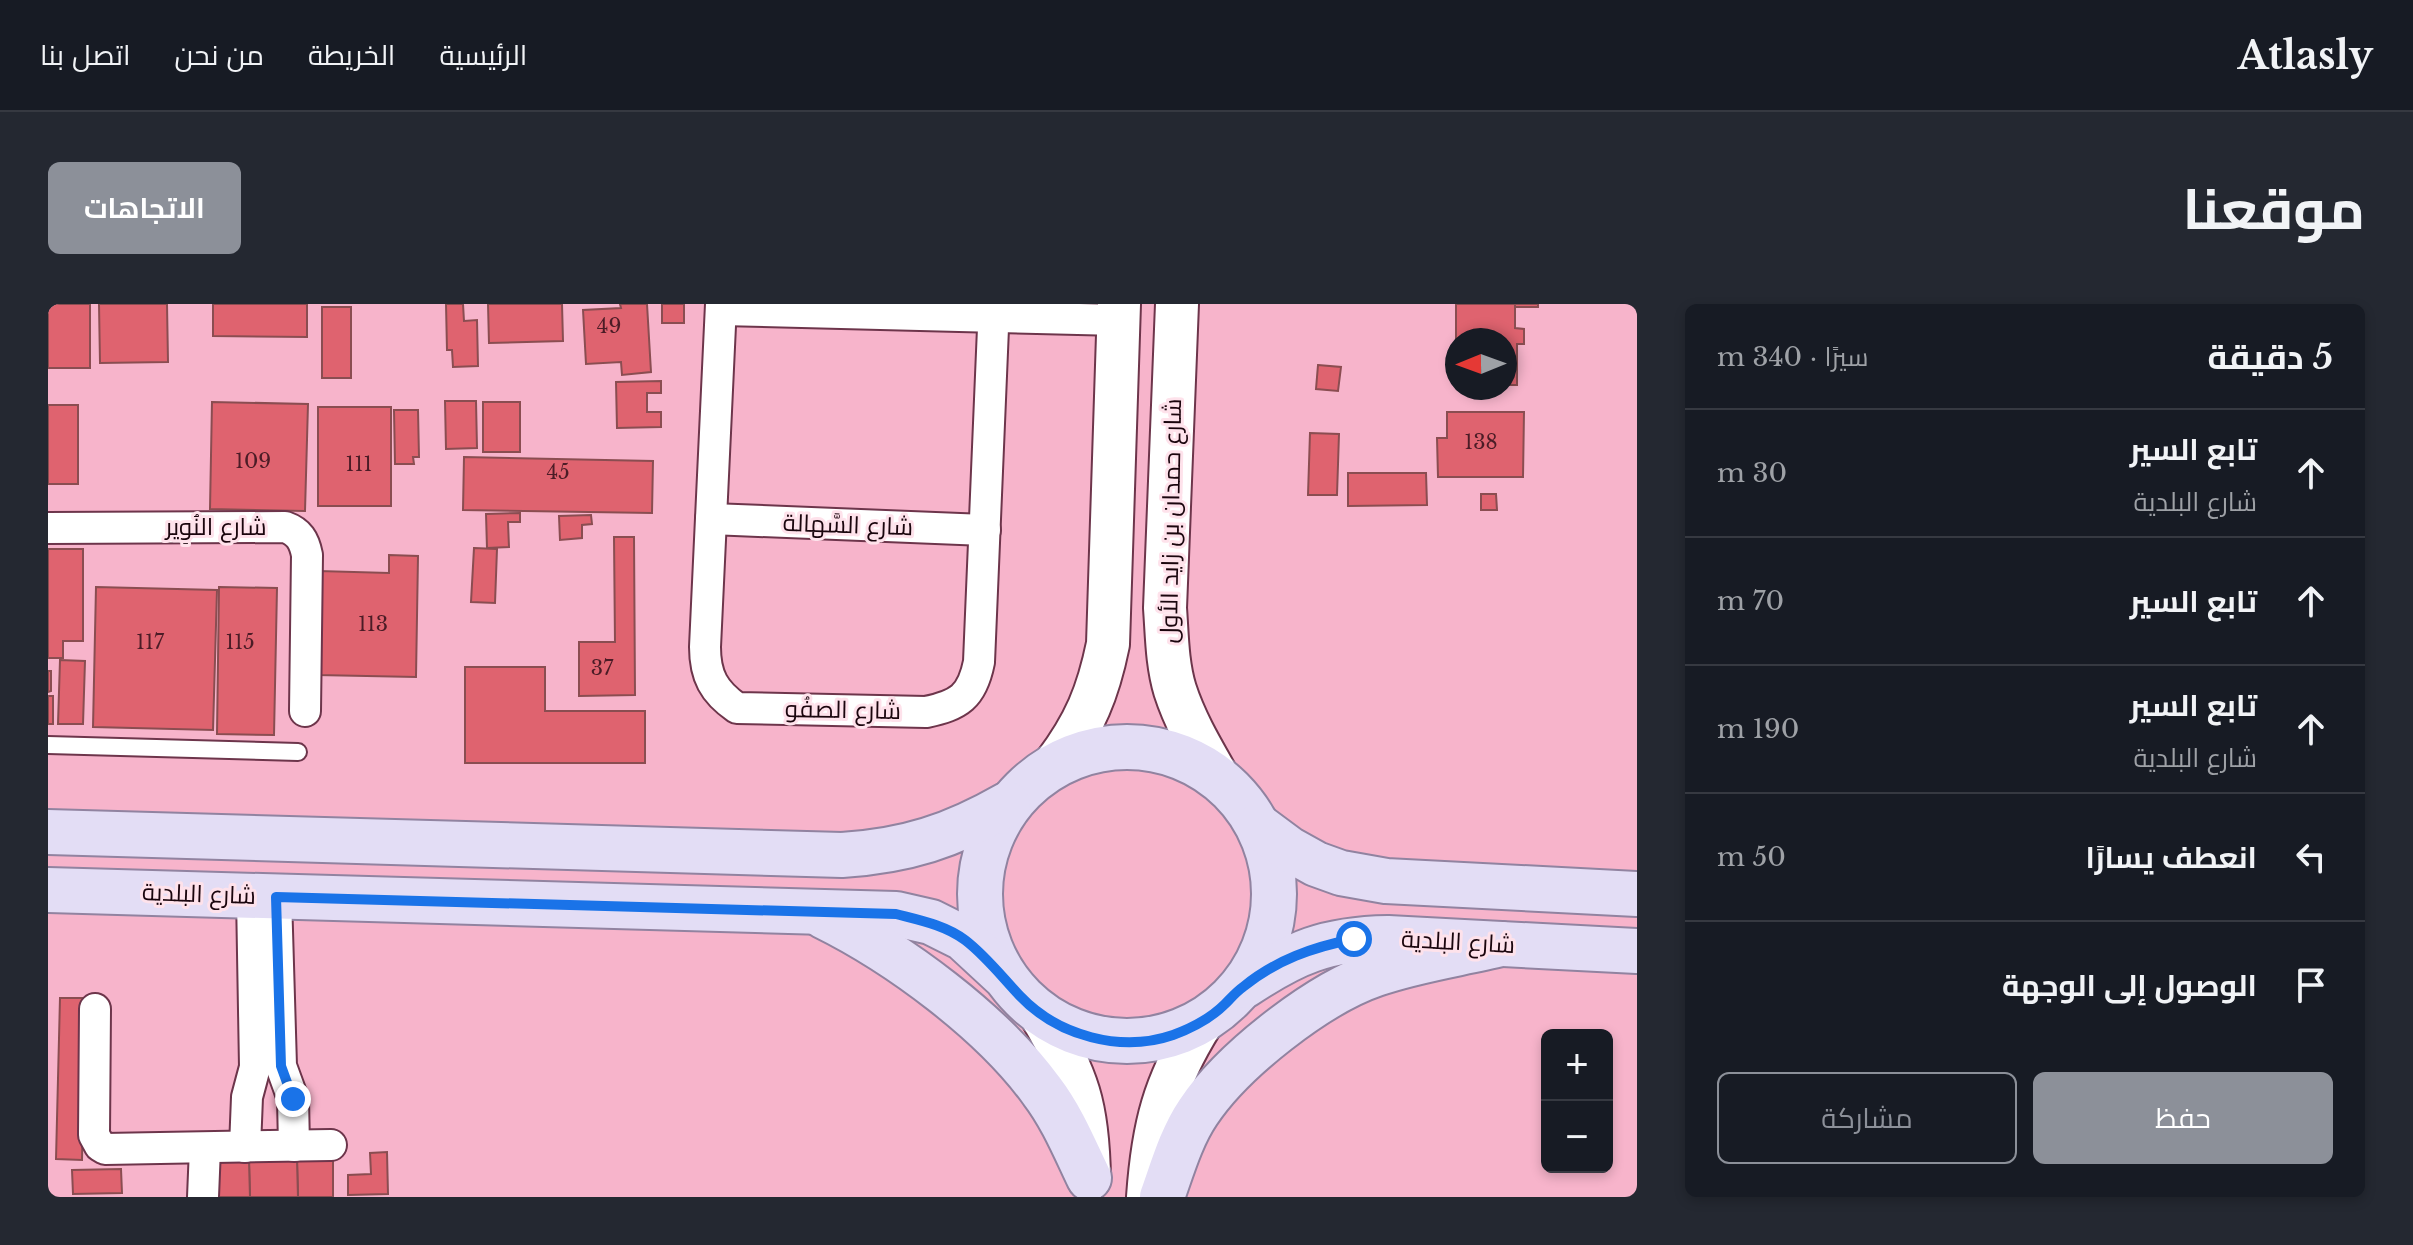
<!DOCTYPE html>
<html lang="ar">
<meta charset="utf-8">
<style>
body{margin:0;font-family:"Libre Baskerville",Cairo,serif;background:#242831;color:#f1f3f6;direction:rtl}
.controls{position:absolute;right:24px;bottom:24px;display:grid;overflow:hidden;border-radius:12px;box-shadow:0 4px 12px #0003}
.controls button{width:72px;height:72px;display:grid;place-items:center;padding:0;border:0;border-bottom:2px solid #363941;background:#171b24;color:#f1f3f6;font:40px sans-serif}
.compass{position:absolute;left:1397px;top:24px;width:72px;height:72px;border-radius:50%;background:#171b24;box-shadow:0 4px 12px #0003;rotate:269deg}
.stop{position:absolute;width:24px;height:24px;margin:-18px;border:6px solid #1a73e8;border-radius:50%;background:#fff}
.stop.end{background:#1a73e8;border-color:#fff;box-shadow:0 2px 8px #0008}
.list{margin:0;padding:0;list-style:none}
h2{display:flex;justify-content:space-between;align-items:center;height:104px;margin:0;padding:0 32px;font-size:34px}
h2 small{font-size:26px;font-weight:400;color:#9ea1a6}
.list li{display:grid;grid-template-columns:52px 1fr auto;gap:24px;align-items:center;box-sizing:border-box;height:128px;padding:0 32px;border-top:2px solid #363941}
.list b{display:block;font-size:30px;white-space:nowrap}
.list p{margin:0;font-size:26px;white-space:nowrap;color:#9ea1a6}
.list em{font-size:26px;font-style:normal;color:#9ea1a6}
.actions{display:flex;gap:16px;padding:24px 32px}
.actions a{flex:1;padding:18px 0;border:2px solid #8c9099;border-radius:12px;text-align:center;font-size:28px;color:#8c9099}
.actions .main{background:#8c9099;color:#fff}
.icon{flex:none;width:44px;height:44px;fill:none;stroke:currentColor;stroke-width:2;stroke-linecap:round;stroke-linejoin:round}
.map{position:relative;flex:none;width:1589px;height:893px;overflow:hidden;direction:ltr;border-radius:12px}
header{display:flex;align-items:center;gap:48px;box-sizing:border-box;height:112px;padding:0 40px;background:#171b24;border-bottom:2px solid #363941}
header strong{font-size:38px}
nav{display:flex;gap:44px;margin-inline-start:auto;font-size:28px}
.intro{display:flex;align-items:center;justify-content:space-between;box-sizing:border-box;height:192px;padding:0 48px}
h1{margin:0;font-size:56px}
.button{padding:20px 36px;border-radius:12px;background:#8c9099;color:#fff;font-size:28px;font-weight:700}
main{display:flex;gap:48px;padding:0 48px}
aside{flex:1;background:#171b24;border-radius:12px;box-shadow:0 4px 12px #0003}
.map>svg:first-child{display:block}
.building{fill:#df636f;stroke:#8a4d51;stroke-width:2}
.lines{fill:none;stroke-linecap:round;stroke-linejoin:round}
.service-casing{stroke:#6d354b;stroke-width:20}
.minor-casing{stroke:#6d354b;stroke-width:34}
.secondary-casing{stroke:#6d354b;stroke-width:46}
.primary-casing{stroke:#9183a0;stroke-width:48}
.service{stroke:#fff;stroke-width:16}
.minor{stroke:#fff;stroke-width:30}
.secondary{stroke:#fff;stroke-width:42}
.primary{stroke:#e3ddf5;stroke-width:44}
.route{stroke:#1a73e8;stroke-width:10}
.labels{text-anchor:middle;stroke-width:6;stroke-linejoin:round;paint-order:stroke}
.number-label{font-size:20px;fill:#4b1c26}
.street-label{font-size:24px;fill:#1a050d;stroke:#fee2eb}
</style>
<header>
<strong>Atlasly</strong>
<nav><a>الرئيسية</a><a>الخريطة</a><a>من نحن</a><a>اتصل بنا</a></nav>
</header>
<div class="intro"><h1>موقعنا</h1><a class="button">الاتجاهات</a></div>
<main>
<aside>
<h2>5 دقيقة<small>سيرًا · 340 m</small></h2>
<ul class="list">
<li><svg class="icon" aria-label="ahead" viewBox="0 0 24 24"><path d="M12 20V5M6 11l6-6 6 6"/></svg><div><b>تابع السير</b><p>شارع البلدية</p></div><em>30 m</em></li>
<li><svg class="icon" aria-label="ahead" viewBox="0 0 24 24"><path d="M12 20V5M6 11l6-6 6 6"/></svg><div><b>تابع السير</b></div><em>70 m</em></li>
<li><svg class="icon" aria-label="ahead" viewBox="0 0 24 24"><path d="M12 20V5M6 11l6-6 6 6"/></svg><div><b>تابع السير</b><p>شارع البلدية</p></div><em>190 m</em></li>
<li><svg class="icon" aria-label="left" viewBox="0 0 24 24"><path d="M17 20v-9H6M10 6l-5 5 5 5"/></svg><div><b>انعطف يسارًا</b></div><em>50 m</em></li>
<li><svg class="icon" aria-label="arrive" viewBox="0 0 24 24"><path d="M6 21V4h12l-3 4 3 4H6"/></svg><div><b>الوصول إلى الوجهة</b></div></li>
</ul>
<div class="actions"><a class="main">حفظ</a><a>مشاركة</a></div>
</aside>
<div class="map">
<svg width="1589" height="893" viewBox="0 0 1589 893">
<rect width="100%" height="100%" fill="#f7b4cb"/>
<g class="building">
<rect x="0" y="0" width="42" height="64"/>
<polygon points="51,0 119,0 120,58 52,59"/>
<polygon points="165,0 259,0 259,33 165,32"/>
<polygon points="398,0 415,0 416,17 429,16 430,62 405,63 404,46 399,46"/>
<polygon points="440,0 514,0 515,37 441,39"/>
<polygon points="572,0 599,0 603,68 574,71 573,58 538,60 535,6 573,4"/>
<rect x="614" y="0" width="22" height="19"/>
<polygon points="1408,0 1467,0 1467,24 1476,25 1476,40 1469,40 1469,81 1457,81 1457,36 1409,36 1408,71"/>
<rect x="1467" y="0" width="23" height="3"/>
<rect x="274" y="3" width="29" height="71"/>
<polygon points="1270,61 1293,63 1290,87 1268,85"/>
<polygon points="613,77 613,89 599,89 599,108 613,108 613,123 569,124 568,78"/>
<polygon points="397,97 428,97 429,144 398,145"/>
<polygon points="164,98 260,100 257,207 162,205"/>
<rect x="435" y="98" width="37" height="50"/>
<rect x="0" y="101" width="30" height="79"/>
<rect x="270" y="103" width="73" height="99"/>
<polygon points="346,106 370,106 371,153 365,153 366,160 347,160"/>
<polygon points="1399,108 1476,108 1475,173 1390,173 1389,134 1399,134"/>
<polygon points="1262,129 1291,130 1289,191 1260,191"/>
<polygon points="416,153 605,157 604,209 415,206"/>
<polygon points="1300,169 1378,169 1379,201 1300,202"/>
<polygon points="1433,190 1448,190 1449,206 1433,206"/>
<polygon points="472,209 472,218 460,218 461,243 439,244 438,210"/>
<polygon points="543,211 544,220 534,221 534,234 512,236 511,212"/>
<polygon points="566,233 586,233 587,391 531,392 531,338 567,338"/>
<polygon points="426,244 449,245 447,299 423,298"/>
<polygon points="0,245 35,245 35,337 15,337 15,354 0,354"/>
<polygon points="341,251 370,252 368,373 269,371 271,267 341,269"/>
<polygon points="48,283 169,286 165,426 45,423"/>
<polygon points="171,283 229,284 226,431 169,430"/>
<polygon points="12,356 37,357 35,420 10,420"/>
<polygon points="417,363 497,363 497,407 597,407 597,459 417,459"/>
<polygon points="0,367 3,367 3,387 0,388"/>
<rect x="0" y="392" width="5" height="28"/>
<polygon points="12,694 37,694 34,856 8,855"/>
<polygon points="339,848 340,890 300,891 300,871 323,870 322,849"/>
<polygon points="249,856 285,856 285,893 250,893"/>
<polygon points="249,856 250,893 202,893 201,857"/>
<polygon points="170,857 201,857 202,893 170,893"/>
<polygon points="73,865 74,889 25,890 24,866"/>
</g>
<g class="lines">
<g class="service-casing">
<polyline id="service" points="0,441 250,448"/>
</g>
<g class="minor-casing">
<g id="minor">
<path d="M673,0l-16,343c0,29 9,45 32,61l189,4c33,-7 46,-15 53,-50l15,-358"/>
<polyline points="673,6 1071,16"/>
<polyline points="663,215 937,226"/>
<path d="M0,224l237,-1c14,5 19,13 22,28l-2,156"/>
<polyline points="228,593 233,762 245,795 246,842"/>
<polyline points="47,705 46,831 52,842 57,845 283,841"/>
<polyline points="197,843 199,793 207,763 204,592"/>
<polyline points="155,893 157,844"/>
</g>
</g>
<g class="secondary-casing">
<g id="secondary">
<path d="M1129,0l-12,304c2,27 2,56 10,82 10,31 26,58 42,86"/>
<path d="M1007,460c30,-40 43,-71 53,-120l11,-340"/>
<path d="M993,711c37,63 47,90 48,164"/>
<path d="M1100,893c5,-71 16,-114 54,-175"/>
</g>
</g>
<g class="primary-casing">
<g id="primary">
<circle cx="1079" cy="590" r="147"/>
<polyline points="1210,522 1241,545 1268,560 1293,569 1338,577 1589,590"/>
<path d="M0,528l794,23c64,-4 110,-19 166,-51"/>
<polyline points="0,586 848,610 883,618 915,634 955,671"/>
<path d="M775,612c75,37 169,106 219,175 20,26 33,58 47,87"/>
<path d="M1196,682c51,-34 82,-47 144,-48l249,13"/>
<path d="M1114,893c10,-28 19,-60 36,-85 34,-51 119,-118 178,-138 40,-14 84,-20 125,-30"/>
</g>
</g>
<use href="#service" class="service"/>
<use href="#minor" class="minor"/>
<use href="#secondary" class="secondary"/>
<use href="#primary" class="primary"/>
</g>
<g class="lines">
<path class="route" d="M245,795l-12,-33 -5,-169 620,17c23,6 49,11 69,26 21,16 37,37 55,56 38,40 101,57 153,39 19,-7 38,-17 52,-31 6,-6 11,-12 18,-17 33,-27 70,-40 111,-48"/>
</g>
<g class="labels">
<g class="number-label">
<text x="561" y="29">49</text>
<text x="1433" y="145">138</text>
<text x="205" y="164">109</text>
<text x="311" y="167">111</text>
<text x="510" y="175">45</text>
<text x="325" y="327">113</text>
<text x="102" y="345">117</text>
<text x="192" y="345">115</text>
<text x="554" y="371">37</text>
</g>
<g class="street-label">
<text transform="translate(1123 217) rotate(-89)" y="8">شارع حمدان بن زايد الأول</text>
<text transform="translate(800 221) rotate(2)" y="8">شارع السَّهالة</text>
<text x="168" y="231">شارع النُوِير</text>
<text transform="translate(795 406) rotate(1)" y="8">شارع الصفُو</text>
<text transform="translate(151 590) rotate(2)" y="8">شارع البلدية</text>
<text transform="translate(1410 638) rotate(3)" y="8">شارع البلدية</text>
</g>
</g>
</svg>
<div class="controls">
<button>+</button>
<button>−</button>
</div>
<svg class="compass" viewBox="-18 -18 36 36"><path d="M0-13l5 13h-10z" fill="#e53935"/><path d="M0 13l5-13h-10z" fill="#9ea1a6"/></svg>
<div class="stop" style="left:1306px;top:635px"></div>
<div class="stop end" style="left:245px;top:795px"></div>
</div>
</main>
